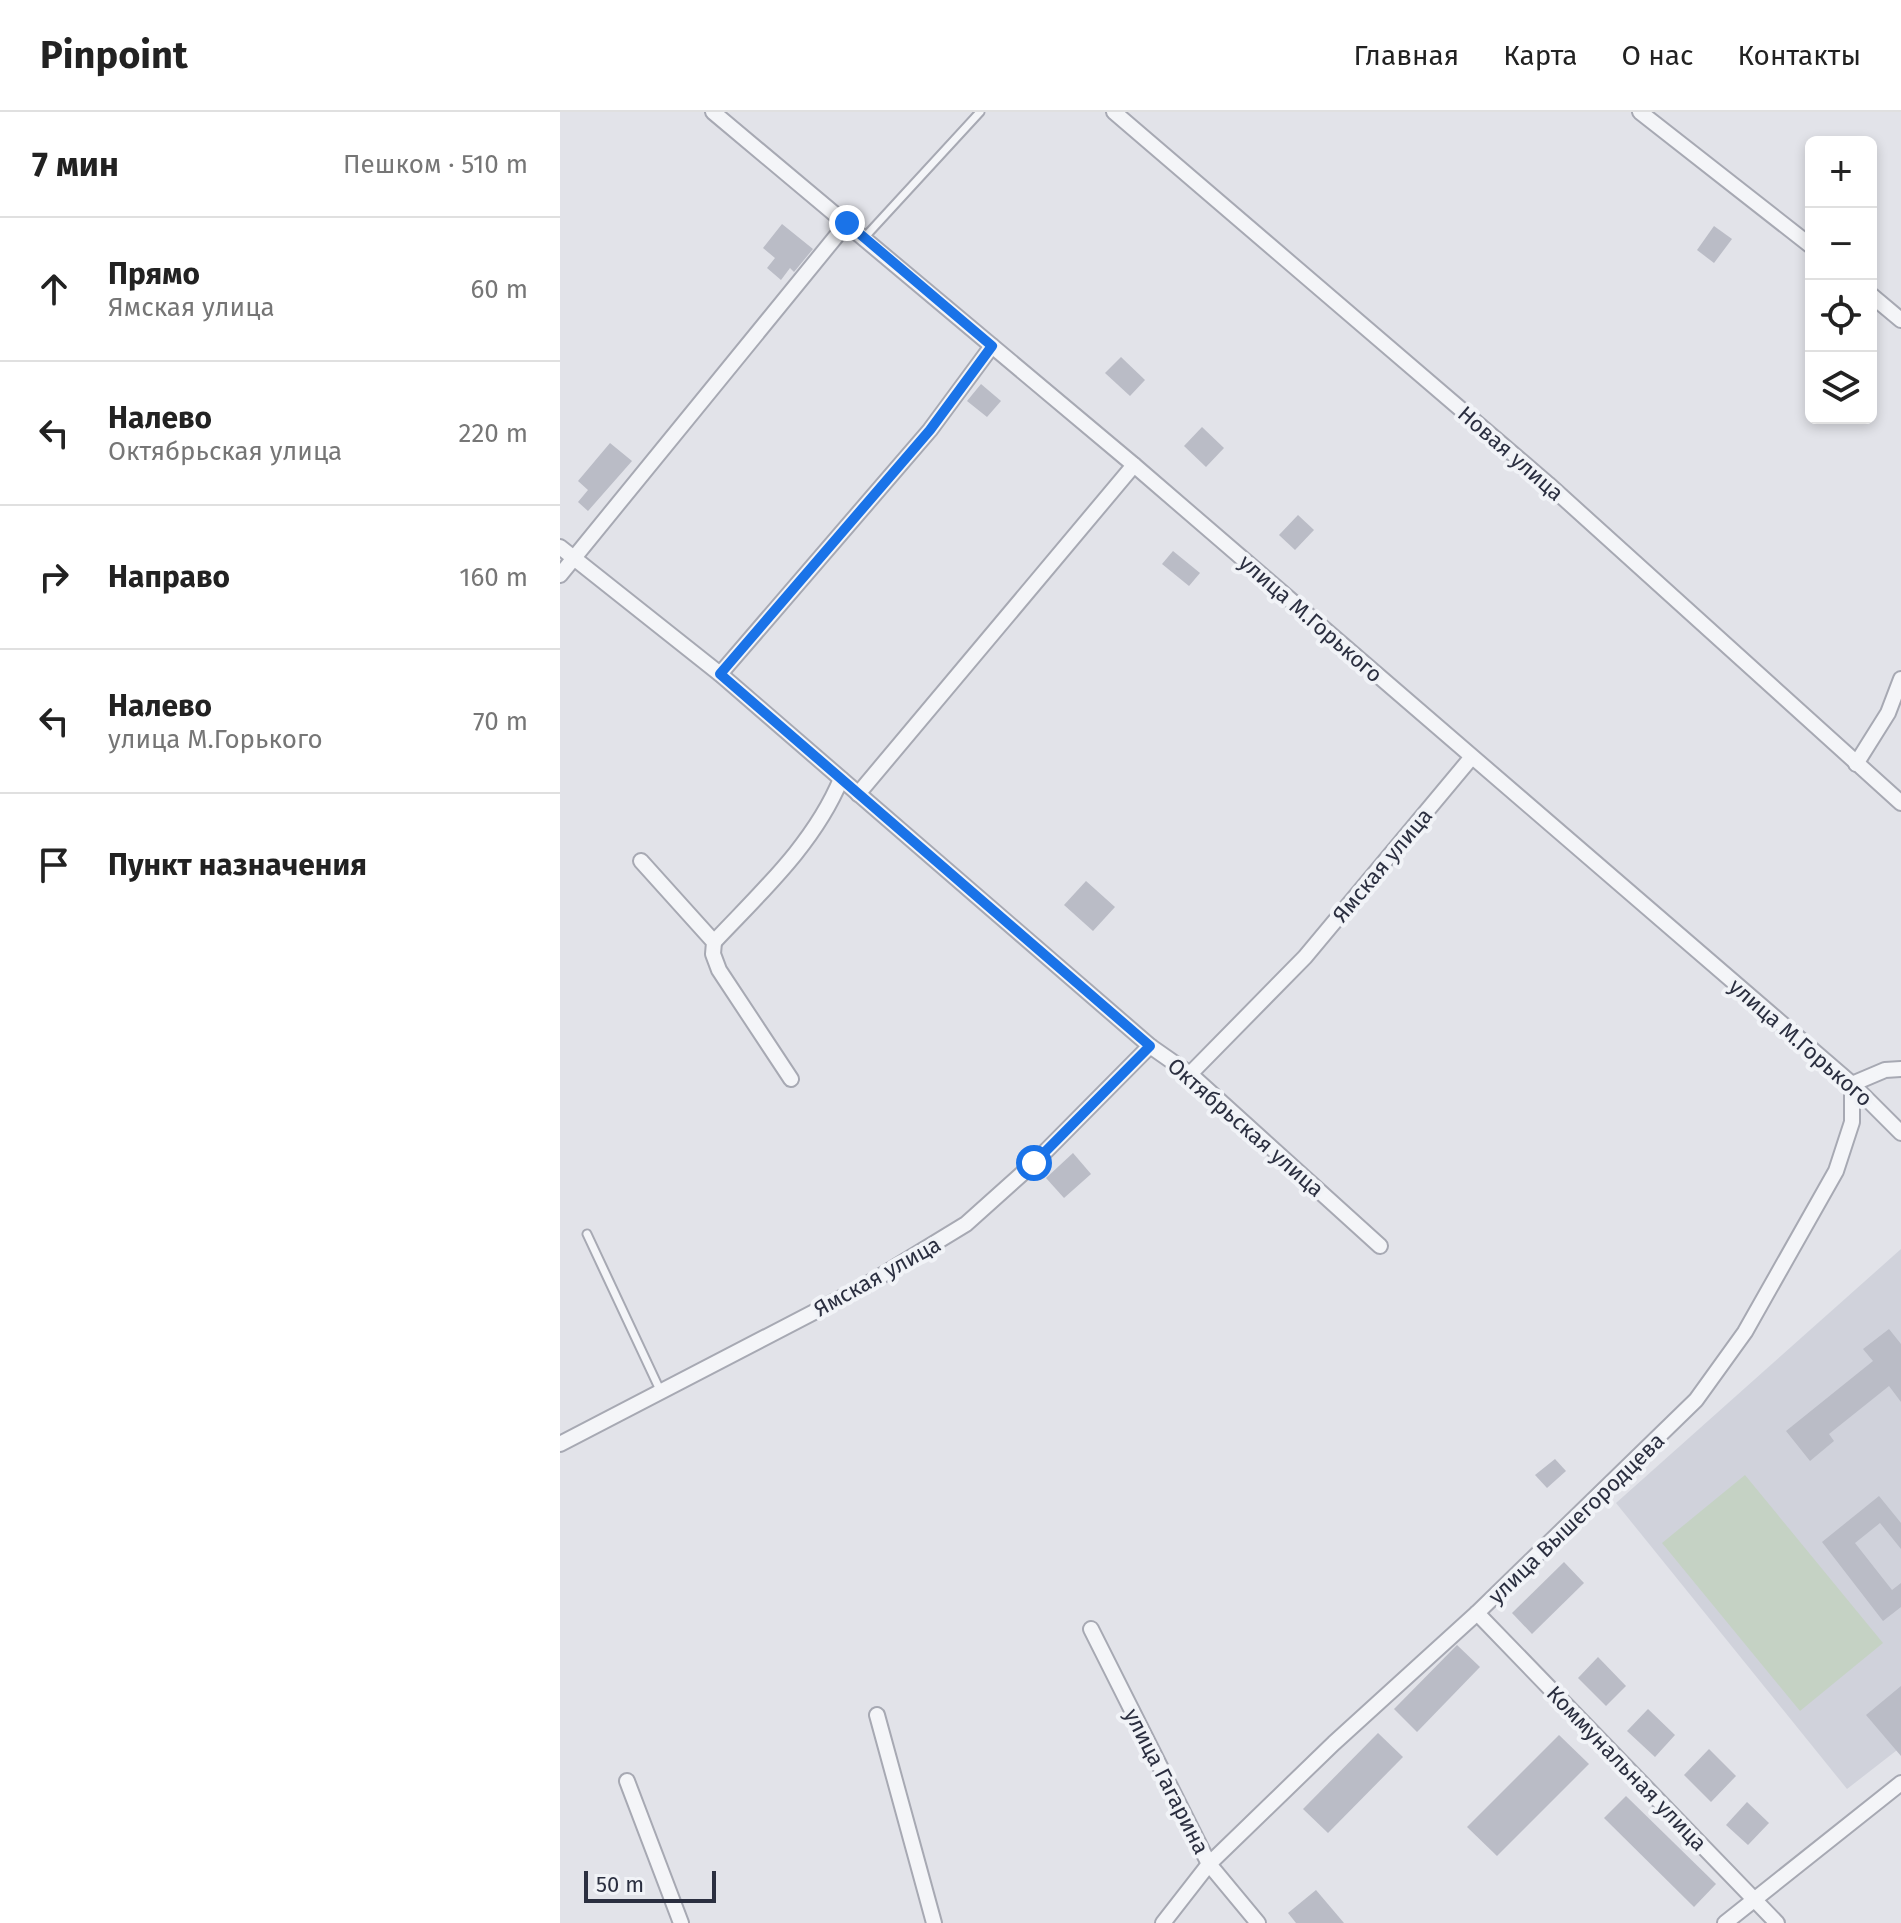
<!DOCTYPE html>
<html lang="ru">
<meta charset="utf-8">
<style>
body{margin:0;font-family:"Fira Sans",sans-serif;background:#f2f2f2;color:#222}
.controls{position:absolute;right:24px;top:24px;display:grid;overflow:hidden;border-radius:12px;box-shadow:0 4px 12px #0003}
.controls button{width:72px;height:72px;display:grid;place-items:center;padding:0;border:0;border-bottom:2px solid #e0e0e0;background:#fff;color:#222;font:40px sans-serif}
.scale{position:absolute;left:24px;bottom:20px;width:132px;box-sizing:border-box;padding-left:8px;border:4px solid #2b2f40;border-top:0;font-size:22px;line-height:28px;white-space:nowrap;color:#2b2f40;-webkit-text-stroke:6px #f1f3f7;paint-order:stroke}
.stop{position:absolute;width:24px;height:24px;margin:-18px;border:6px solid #1a73e8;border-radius:50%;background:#fff}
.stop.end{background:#1a73e8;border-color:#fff;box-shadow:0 2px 8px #0008}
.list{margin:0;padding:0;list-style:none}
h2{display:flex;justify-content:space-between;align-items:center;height:104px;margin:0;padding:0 32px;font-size:34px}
h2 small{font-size:26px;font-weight:400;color:#767676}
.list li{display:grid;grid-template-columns:52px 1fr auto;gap:24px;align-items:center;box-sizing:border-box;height:144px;padding:0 32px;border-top:2px solid #e0e0e0}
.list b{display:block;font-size:30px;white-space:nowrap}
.list p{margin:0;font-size:26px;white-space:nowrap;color:#767676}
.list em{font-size:26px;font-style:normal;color:#767676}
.icon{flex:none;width:44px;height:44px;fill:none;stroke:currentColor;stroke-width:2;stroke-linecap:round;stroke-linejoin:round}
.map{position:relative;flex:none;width:1341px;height:1811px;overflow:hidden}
header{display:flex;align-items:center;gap:48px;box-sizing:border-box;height:112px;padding:0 40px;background:#fff;border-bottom:2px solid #e0e0e0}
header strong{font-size:38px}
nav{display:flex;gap:44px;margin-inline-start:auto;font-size:28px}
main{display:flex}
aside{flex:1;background:#fff}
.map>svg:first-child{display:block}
.built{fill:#d0d2db}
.green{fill:#c5d2c4}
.building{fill:#babcc6}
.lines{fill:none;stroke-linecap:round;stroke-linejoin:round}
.lane-casing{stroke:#a7a9b3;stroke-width:11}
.street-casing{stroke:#a7a9b3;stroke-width:18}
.lane{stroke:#f4f5f8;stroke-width:7}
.street{stroke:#f4f5f8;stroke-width:14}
.route{stroke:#1a73e8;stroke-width:10}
.labels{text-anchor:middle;stroke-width:8;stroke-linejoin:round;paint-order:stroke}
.street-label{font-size:22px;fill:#2b2f40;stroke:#f1f3f7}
</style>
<header>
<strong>Pinpoint</strong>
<nav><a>Главная</a><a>Карта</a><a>О нас</a><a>Контакты</a></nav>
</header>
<main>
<aside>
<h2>7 мин<small>Пешком · 510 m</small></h2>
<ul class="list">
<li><svg class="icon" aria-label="ahead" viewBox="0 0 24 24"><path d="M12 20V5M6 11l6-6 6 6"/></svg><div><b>Прямо</b><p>Ямская улица</p></div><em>60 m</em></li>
<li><svg class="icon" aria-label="left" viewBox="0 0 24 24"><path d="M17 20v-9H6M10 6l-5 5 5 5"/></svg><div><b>Налево</b><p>Октябрьская улица</p></div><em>220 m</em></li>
<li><svg class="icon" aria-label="right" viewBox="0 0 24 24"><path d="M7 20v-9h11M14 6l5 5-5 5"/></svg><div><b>Направо</b></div><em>160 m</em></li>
<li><svg class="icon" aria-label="left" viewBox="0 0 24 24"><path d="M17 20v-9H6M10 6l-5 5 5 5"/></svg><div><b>Налево</b><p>улица М.Горького</p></div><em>70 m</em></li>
<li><svg class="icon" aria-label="arrive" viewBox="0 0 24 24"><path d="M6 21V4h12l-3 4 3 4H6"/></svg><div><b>Пункт назначения</b></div></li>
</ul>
</aside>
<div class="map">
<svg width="1341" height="1811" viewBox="0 0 1341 1811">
<rect width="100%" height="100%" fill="#e2e3e9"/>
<polygon class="built" points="1341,1137 1341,1635 1287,1677 1056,1391"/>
<polygon class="green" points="1185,1363 1323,1531 1240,1599 1102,1431"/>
<g class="building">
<polygon points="222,112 253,137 234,160 230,156 221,168 207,156 215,146 203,136"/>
<polygon points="1154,114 1172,127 1154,151 1137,138"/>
<polygon points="561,245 585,268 570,284 545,261"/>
<polygon points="421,272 441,289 427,305 407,289"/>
<polygon points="642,315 664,336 646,355 624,334"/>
<polygon points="50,331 72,349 28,399 18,390 28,378 18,369"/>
<polygon points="738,403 754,418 735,438 719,423"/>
<polygon points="613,439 640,461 629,474 602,452"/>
<polygon points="526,769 555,795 533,819 504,793"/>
<polygon points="513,1041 531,1062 504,1086 486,1066"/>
<polygon points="1329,1217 1341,1232 1341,1290 1329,1274 1269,1322 1274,1329 1250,1349 1226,1319 1313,1249 1303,1237"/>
<polygon points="995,1347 1006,1359 987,1376 975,1363"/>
<polygon points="1319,1384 1341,1411 1341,1437 1320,1411 1295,1431 1332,1478 1341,1471 1341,1495 1323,1509 1262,1430"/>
<polygon points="1004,1450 1024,1471 972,1522 952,1501"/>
<polygon points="897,1533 920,1555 857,1620 834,1597"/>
<polygon points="1038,1545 1066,1574 1046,1594 1018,1566"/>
<polygon points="1341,1574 1341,1644 1306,1603"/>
<polygon points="1088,1597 1115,1623 1095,1645 1067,1619"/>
<polygon points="818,1621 843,1645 768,1721 743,1697"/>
<polygon points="999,1623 1029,1652 937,1744 907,1715"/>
<polygon points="1149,1637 1176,1664 1151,1690 1124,1663"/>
<polygon points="1066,1684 1156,1772 1134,1795 1044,1706"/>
<polygon points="1187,1690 1209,1711 1188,1733 1166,1713"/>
<polygon points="756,1778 784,1811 736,1811 728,1801"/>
</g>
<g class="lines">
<g class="lane-casing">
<g id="lane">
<polyline points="304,126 420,0"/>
<polyline points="27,1122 100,1278"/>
</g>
</g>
<g class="street-casing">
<g id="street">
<polyline points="153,0 574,353 1292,972 1341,1021"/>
<polyline points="554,0 988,372 1341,691"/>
<polyline points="1080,0 1251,134"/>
<polyline points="1311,183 1341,208"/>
<polyline points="0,435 160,562 590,934 630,962 820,1134"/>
<polyline points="0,463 287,111"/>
<polyline points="160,562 370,318 432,234"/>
<polyline points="1296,652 1328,601 1341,567"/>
<polyline points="298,682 574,353"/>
<polyline points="81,749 154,830 153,842 159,858 231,967"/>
<path d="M154,830c47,-50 100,-98 127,-163"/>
<polyline points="630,962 745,845 911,646"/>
<polyline points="0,1332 306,1173 406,1112 474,1051 590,934"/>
<polyline points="917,1501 1217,1811"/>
<polyline points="531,1517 649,1752 698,1811"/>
<polyline points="317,1603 374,1811"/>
<polyline points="67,1669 121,1811"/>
<polyline points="603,1811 649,1752 774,1631 917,1501 1136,1288 1185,1220 1276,1059 1292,1010 1292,972 1325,958 1341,957"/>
<polyline points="1165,1811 1341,1671"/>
</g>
</g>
<use href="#lane" class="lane"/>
<use href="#street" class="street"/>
</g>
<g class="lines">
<polyline class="route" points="287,111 432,234 370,318 160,562 590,934 474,1051"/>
</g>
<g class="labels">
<g class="street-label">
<text transform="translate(951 341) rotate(41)" y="8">Новая улица</text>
<text transform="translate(751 506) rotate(41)" y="8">улица М.Горького</text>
<text transform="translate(822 753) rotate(-50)" y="8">Ямская улица</text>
<text transform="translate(1241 930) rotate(41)" y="8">улица М.Горького</text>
<text transform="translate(686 1015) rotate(41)" y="8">Октябрьская улица</text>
<text transform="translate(317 1164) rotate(-29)" y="8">Ямская улица</text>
<text transform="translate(1016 1406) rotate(-44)" y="8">улица Вышегородцева</text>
<text transform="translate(1067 1656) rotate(46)" y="8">Коммунальная улица</text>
<text transform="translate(607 1669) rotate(63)" y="8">улица Гагарина</text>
</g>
</g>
</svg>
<div class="controls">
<button>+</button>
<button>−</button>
<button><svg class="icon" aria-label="locate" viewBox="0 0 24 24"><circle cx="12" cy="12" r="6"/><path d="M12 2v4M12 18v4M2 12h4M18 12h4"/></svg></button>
<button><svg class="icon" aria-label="layers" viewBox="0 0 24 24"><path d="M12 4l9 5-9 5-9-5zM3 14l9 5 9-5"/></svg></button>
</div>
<div class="scale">50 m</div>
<div class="stop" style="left:474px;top:1051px"></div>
<div class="stop end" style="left:287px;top:111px"></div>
</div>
</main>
